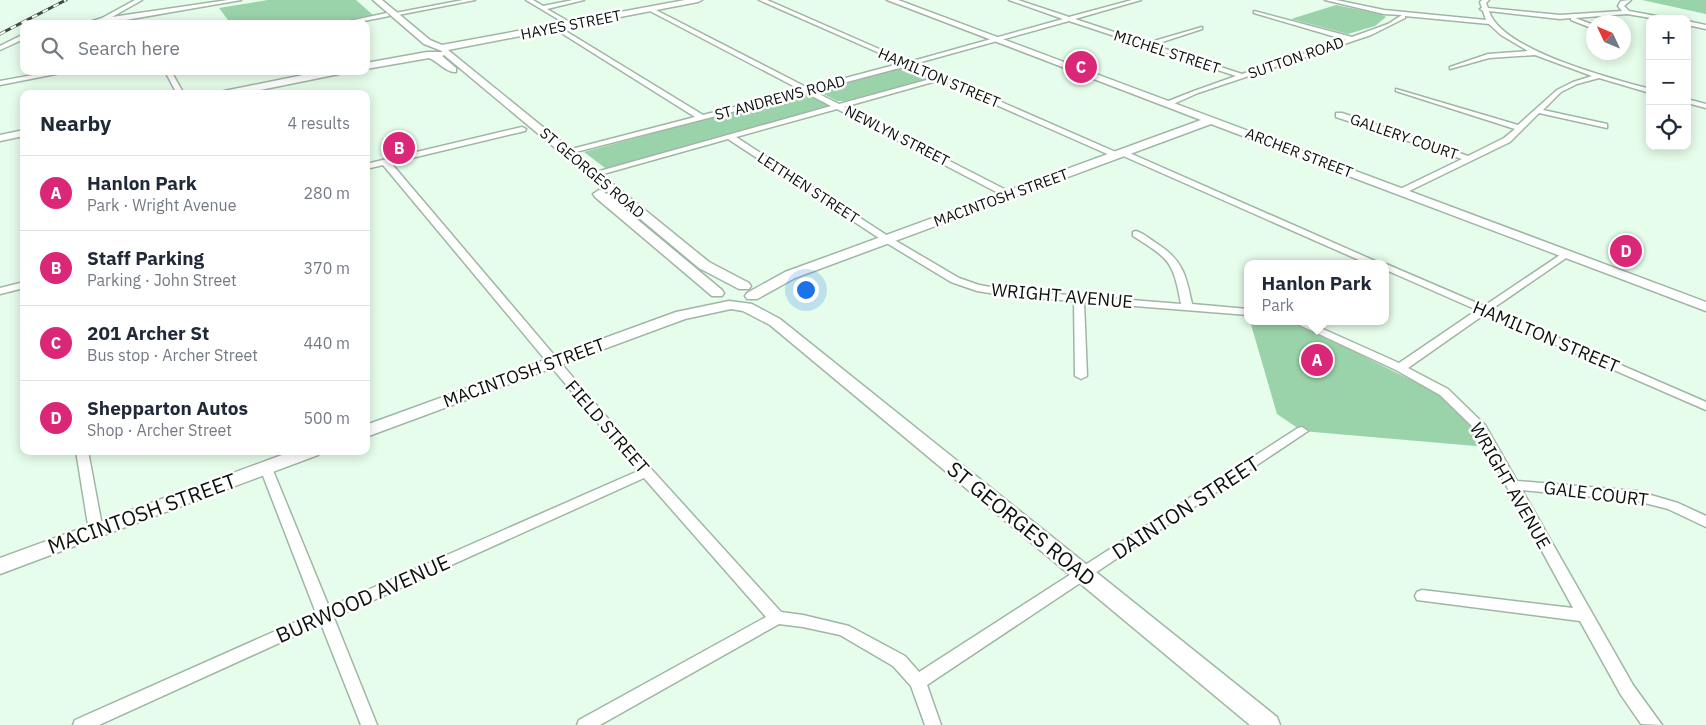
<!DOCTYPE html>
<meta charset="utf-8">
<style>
body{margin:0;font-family:"IBM Plex Sans",sans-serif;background:#f2f2f3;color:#1f2937}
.controls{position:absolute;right:15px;top:15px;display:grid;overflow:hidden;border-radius:10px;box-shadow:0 2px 12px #0003}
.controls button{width:45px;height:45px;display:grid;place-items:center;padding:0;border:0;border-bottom:1px solid #e0e1e3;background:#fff;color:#1f2937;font:25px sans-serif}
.compass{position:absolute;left:1586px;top:15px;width:45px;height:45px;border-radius:50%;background:#fff;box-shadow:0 2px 12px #0003;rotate:314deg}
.you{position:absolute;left:805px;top:289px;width:18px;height:18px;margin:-12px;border:4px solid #fff;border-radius:50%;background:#1a73e8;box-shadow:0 0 0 8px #1a73e833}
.badge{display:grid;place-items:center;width:32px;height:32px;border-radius:50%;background:#db2777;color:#fff;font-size:16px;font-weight:700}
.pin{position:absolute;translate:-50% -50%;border:2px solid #fff;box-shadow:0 1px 5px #0006}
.popup{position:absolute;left:1244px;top:260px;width:145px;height:65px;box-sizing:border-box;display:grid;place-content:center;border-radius:10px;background:#fff;filter:drop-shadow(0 1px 4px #0005);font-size:16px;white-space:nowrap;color:#747a83}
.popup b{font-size:19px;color:#1f2937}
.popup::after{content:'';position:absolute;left:50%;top:100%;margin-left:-10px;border:10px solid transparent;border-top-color:#fff}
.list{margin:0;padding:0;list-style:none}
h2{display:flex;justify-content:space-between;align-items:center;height:65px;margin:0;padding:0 20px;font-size:21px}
h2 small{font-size:16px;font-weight:400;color:#747a83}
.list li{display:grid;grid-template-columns:32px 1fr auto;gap:15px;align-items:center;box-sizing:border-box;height:75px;padding:0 20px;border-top:1px solid #e0e1e3}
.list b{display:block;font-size:19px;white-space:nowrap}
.list p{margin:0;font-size:16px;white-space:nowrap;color:#747a83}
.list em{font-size:16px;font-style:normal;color:#747a83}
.icon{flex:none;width:28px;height:28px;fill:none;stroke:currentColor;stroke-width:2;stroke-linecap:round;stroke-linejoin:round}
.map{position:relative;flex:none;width:1706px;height:725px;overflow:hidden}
.search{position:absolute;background:#fff;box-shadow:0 2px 12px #0003;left:20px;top:20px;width:350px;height:55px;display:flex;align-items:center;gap:12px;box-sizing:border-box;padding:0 18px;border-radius:10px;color:#747a83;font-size:19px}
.panel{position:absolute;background:#fff;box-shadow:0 2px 12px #0003;left:20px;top:90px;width:350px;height:365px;border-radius:10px}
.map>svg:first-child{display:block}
.green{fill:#9ad3a9}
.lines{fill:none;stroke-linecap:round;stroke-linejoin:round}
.street-casing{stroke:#a0b6a5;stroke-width:3}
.secondary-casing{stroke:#a0b6a5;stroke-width:3}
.street{fill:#fff;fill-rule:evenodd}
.secondary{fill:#fff;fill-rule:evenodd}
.rail-casing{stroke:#404c43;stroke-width:3}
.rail{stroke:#fff;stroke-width:2;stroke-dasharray:6;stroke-linecap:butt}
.labels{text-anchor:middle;stroke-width:5;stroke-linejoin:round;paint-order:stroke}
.far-street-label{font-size:15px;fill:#0b130d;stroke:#fff}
.street-label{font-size:18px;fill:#0b130d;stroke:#fff}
.near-street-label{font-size:21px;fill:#0b130d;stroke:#fff}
</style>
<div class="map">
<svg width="1706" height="725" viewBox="0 0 1706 725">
<rect width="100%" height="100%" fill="#e6fdeb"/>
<g class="green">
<polygon points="268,0 356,0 373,15 325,24 231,24 219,8"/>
<polygon points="1642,0 1706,0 1706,14"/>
<polygon points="1336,5 1380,14 1386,17 1375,26 1348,34 1291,19"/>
<polygon points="901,68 912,68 929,76 923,80 845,101 837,101 820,92 820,89 825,88"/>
<polygon points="799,94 811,95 830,105 610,168 605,168 584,152"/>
<polygon points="1250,321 1287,321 1297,323 1447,398 1487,447 1302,431 1277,414"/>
</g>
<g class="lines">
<g class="street-casing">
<g id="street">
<polygon points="135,0 142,0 112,17 228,0 241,0 120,21 83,24 102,18"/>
<polygon points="463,0 475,0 393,16 390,14"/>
<polygon points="526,0 533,0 543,6 573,0 584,0 547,9 573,24 573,26 571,27"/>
<path d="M759,0h8l142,62 154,-43 -54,-19h9l51,17 63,-17h9l-66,19 72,24 55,-16v2l-49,16 89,29 104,-34 -92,-27v-2l98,26 36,-13 14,-9 -18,-1 -59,-14h11l48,10 102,10 -3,-9 -3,-2 2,-1 -2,-6 2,-2h7l-3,3 2,5 72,7 62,-4 -4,-5 3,-5 10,-1 -7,6 5,5 43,8h-15l-30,-5 -52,4 19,7v4l-23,-9v-2l-11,1 -71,-8c11,39 124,68 161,78v4l-51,-15 -22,6 -16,8 -18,18 64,14v4l-68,-15 -29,29 -109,53 -3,-1v-4l64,-31 -126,-42v-4h6l126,43 36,-18 11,-9 -119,-38v-2l122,36 39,-35 16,-8 19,-6 -57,-21 -46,3 -39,11v-2l38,-13 40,-3 -27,-16 -12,-11 -84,-8v2l-34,17 -173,58 -29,13 -4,-2 1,-2 28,-11 42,-15 -167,-55 -155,43 204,89 7,-2 257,113h-14l-247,-109 -7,2 -174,-77 -96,27 168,86v4h-6l-169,-88 -101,28 155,101 68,40 20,7 29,5 173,14c-8,-44 -12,-45 -48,-68v-4l3,-1c7,2 14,8 20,12 27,17 30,32 36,61l56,5v6l-164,-13 3,74 -6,3 -6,-3 -1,-75 -66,-5 -31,-5 -26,-9 -66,-40 -157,-103 -132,37h-3l-4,-2 242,-68 -25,-13 -242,62v-4l131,-34 -140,-88v-2h4l144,88 98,-25 -153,-80v-2h4l156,80 94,-25zM907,66l27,12 -95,26 -26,-13z"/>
<polygon points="387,13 389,16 349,24 335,24"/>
<polygon points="1687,21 1706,25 1706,29 1687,25"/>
<polygon points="24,34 24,39 0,50 0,46"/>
<polygon points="55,71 71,71 0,85 0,81"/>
<polygon points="165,71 171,71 184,94 177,94"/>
<polygon points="1687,99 1706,104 1706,108 1687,103"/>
<polygon points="522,127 526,129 525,131 391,163 644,461 781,612 803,615 849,626 905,656 919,672 1298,428 1302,427 1308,431 927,685 941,725 925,725 911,686 893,666 840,635 803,627 779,624 600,725 577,725 579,720 766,617 644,478 334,618 377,725 361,725 321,624 99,725 73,725 75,720 316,613 260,468 261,465 271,465 272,468 329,607 638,471 383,165 366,169 366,164"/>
<polygon points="1566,251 1569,252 1569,256 1492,309 1706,402 1706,410 1485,314 1408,368 1448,389 1485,425 1517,481 1637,491 1678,503 1706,516 1706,527 1668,509 1637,501 1522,490 1633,685 1662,725 1641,724 1621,695 1580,621 1417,600 1415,596 1417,592 1422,590 1573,608 1476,430 1440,395 1396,370 1291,321 1305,321 1399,363 1477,310 1386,270 1386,264 1484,306"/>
<polygon points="24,282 24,288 0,294 0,288"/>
<polygon points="76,451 88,451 103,531 101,535 96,536 91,535 89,531"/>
</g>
</g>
<g class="secondary-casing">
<g id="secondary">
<path d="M373,0h9l48,40 12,5 243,-45h17l-4,2 -250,48 261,212 40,21 2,3 -2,3h-10l-40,-21 -255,-213 -2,1 14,12v4c-10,1 -18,-11 -27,-14l-63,11v-6l61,-11h15v-1l-18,-7z"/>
<polygon points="887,0 898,0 1706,302 1706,311 1211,124 795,278 757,299 747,299 745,296 747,293 785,272 1201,120"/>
<polygon points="323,71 344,71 339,74 240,94 219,94 224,91"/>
<polygon points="24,130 24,136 0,141 0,135"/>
<polygon points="599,190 603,191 722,290 724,293 722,296 712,296 595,197 593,194"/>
<polygon points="729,301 752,304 780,319 1277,717 1280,725 1250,725 770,325 743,311 731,309 685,319 366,437 366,425 676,312"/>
<polygon points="293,451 321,451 318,455 0,574 0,558"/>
</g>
</g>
<use href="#street" class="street"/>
<use href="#secondary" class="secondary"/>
<g class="rail-casing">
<polyline id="rail" points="0,34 66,0"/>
</g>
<use href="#rail" class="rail"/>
</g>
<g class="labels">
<g class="far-street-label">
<text transform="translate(571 25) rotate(-11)" y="5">HAYES STREET</text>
<text transform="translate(1167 52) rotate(18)" y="5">MICHEL STREET</text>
<text transform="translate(1296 58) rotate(-19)" y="5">SUTTON ROAD</text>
<text transform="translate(939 78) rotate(23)" y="5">HAMILTON STREET</text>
<text transform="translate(780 98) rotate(-15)" y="5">ST ANDREWS ROAD</text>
<text transform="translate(897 136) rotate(27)" y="5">NEWLYN STREET</text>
<text transform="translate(1404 137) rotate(19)" y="5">GALLERY COURT</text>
<text transform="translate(1299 153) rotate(21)" y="5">ARCHER STREET</text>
<text transform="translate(592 173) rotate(40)" y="5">ST GEORGES ROAD</text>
<text transform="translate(808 188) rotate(33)" y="5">LEITHEN STREET</text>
<text transform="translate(1001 198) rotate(-20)" y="5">MACINTOSH STREET</text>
</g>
<g class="street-label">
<text transform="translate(1062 296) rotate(5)" y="6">WRIGHT AVENUE</text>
<text transform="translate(1546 337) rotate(23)" y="6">HAMILTON STREET</text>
<text transform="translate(524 373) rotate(-20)" y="6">MACINTOSH STREET</text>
<text transform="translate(607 427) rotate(49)" y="6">FIELD STREET</text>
<text transform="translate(1510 486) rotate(60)" y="6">WRIGHT AVENUE</text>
<text transform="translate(1596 494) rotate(7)" y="6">GALE COURT</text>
</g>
<g class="near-street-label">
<text transform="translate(1186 508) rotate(-33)" y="7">DAINTON STREET</text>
<text transform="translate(142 514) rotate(-20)" y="7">MACINTOSH STREET</text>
<text transform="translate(1021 524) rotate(39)" y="7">ST GEORGES ROAD</text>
<text transform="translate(363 599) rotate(-24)" y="7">BURWOOD AVENUE</text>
</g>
</g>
</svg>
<div class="controls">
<button>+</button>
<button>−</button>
<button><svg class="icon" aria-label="locate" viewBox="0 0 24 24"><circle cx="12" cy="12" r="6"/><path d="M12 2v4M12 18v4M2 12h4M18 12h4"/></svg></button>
</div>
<svg class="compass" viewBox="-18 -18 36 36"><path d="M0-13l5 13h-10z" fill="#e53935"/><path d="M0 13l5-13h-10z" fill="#747a83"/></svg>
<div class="you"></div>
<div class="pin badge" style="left:1317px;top:360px">A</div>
<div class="popup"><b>Hanlon Park</b>Park</div>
<div class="pin badge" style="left:399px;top:148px">B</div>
<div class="pin badge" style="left:1081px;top:67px">C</div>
<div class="pin badge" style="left:1626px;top:251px">D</div>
<div class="search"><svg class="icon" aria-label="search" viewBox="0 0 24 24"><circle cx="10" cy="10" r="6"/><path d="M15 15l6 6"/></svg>Search here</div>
<section class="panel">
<h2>Nearby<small>4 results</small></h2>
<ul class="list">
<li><span class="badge">A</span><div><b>Hanlon Park</b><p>Park · Wright Avenue</p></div><em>280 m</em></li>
<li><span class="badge">B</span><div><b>Staff Parking</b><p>Parking · John Street</p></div><em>370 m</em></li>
<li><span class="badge">C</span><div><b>201 Archer St</b><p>Bus stop · Archer Street</p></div><em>440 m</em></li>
<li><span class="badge">D</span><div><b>Shepparton Autos</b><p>Shop · Archer Street</p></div><em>500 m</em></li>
</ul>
</section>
</div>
